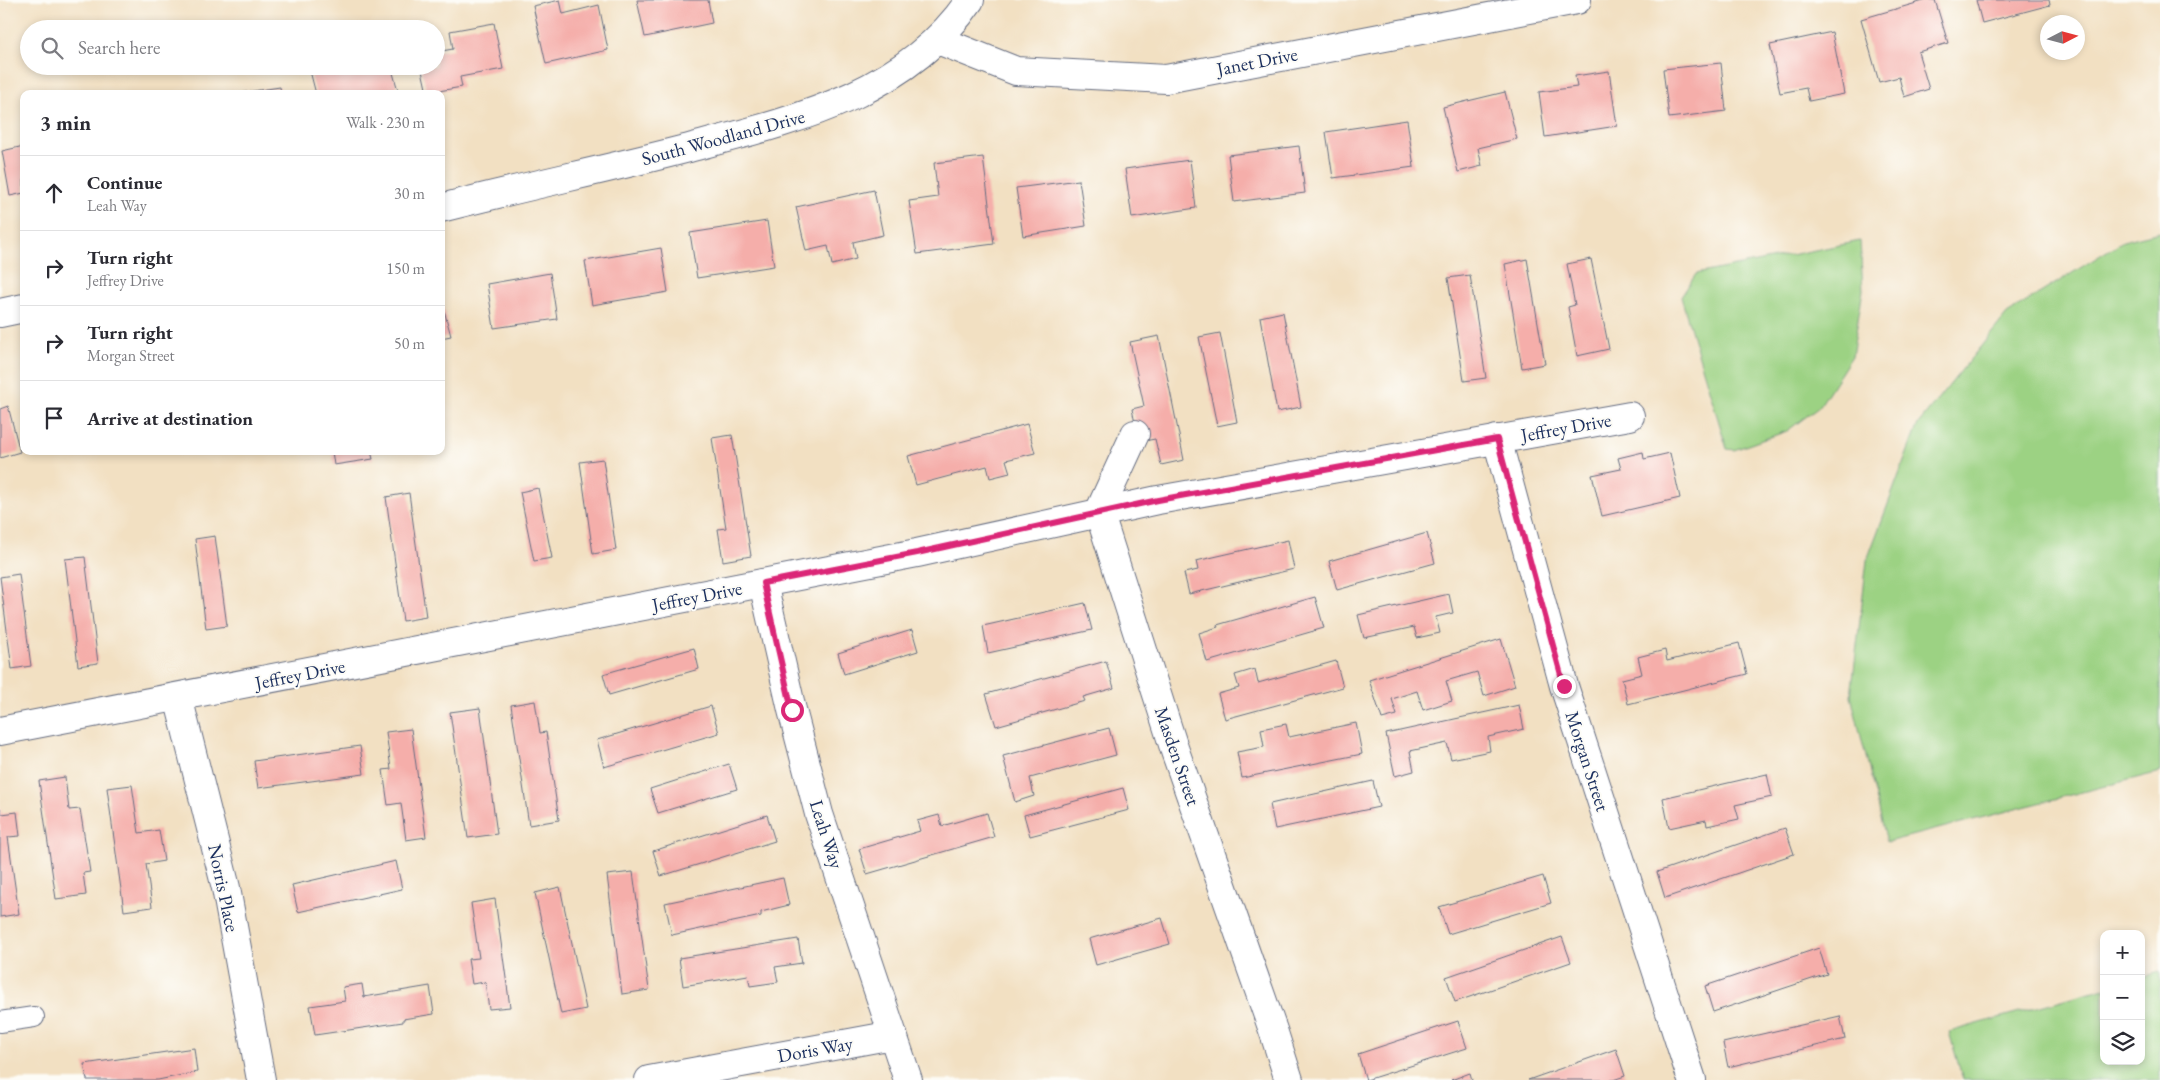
<!DOCTYPE html>
<meta charset="utf-8">
<style>
body{margin:0;font-family:"EB Garamond",serif;background:#f2f2f3;color:#2b2b33}
.controls{position:absolute;right:15px;bottom:15px;display:grid;overflow:hidden;border-radius:10px;box-shadow:0 2px 8px #0003}
.controls button{width:45px;height:45px;display:grid;place-items:center;padding:0;border:0;border-bottom:1px solid #e1e1e2;background:#fff;color:#2b2b33;font:25px sans-serif}
.compass{position:absolute;left:2040px;top:15px;width:45px;height:45px;border-radius:50%;background:#fff;box-shadow:0 2px 8px #0003;rotate:84deg}
.stop{position:absolute;width:15px;height:15px;margin:-11px;border:4px solid #db2777;border-radius:50%;background:#fff}
.stop.end{background:#db2777;border-color:#fff;box-shadow:0 1px 5px #0008}
.list{margin:0;padding:0;list-style:none}
h2{display:flex;justify-content:space-between;align-items:center;height:65px;margin:0;padding:0 20px;font-size:21px}
h2 small{font-size:16px;font-weight:400;color:#7c7c81}
.list li{display:grid;grid-template-columns:32px 1fr auto;gap:15px;align-items:center;box-sizing:border-box;height:75px;padding:0 20px;border-top:1px solid #e1e1e2}
.list b{display:block;font-size:19px;white-space:nowrap}
.list p{margin:0;font-size:16px;white-space:nowrap;color:#7c7c81}
.list em{font-size:16px;font-style:normal;color:#7c7c81}
.icon{flex:none;width:28px;height:28px;fill:none;stroke:currentColor;stroke-width:2;stroke-linecap:round;stroke-linejoin:round}
.map{position:relative;flex:none;width:2160px;height:1080px;overflow:hidden}
.search{position:absolute;background:#fff;box-shadow:0 2px 8px #0003;left:20px;top:20px;width:425px;height:55px;display:flex;align-items:center;gap:12px;box-sizing:border-box;padding:0 18px;border-radius:28px;color:#7c7c81;font-size:19px}
.panel{position:absolute;background:#fff;box-shadow:0 2px 8px #0003;left:20px;top:90px;width:425px;height:365px;border-radius:10px}
.map>svg:first-child{display:block}
.green{fill:#9cd283;stroke:#5c8070}
.building{fill:#f5aeaa}
.lines{fill:none;stroke-linecap:round;stroke-linejoin:round}
.lane-casing{stroke:#666d81;stroke-width:22}
.street-casing{stroke:#666d81;stroke-width:30}
.lane{stroke:#fff;stroke-width:20}
.street{stroke:#fff;stroke-width:28}
.route{stroke:#db2777;stroke-width:6}
.labels{text-anchor:middle;stroke-width:4;stroke-linejoin:round;paint-order:stroke}
.street-label{font-size:19px;fill:#1b2f5e;stroke:#fdfcf7}
</style>
<div class="map">
<svg width="2160" height="1080" viewBox="0 0 2160 1080">
<rect width="100%" height="100%" fill="#fdfcf7"/>
<filter id="ink" filterUnits="userSpaceOnUse"><feTurbulence type="fractalNoise" baseFrequency=".02" numOctaves="2"/><feDisplacementMap in="SourceGraphic" scale="10" xChannelSelector="R" yChannelSelector="G"/><feConvolveMatrix kernelMatrix="1 2 1 2 8 2 1 2 1" color-interpolation-filters="sRGB"/></filter>
<filter id="wash" filterUnits="userSpaceOnUse"><feTurbulence type="fractalNoise" baseFrequency=".0096" numOctaves="4" result="noise"/><feDisplacementMap in="SourceGraphic" scale="20" xChannelSelector="R" yChannelSelector="G"/><feGaussianBlur stdDeviation="1.12" result="paint"/><feColorMatrix in="noise" values="0 0 0 0 0 0 0 0 0 0 0 0 0 0 0 0 0 1.4 0 .05"/><feComposite in="paint" operator="in"/></filter>
<g filter="url(#wash)">
<rect width="100%" height="100%" fill="#f2e0c2"/>
<g class="green">
<polygon points="2160,232 2160,772 1887,842 1851,696 1867,560 1918,424 2007,314 2123,241"/>
<polygon points="1860,241 1863,290 1852,356 1819,407 1787,431 1734,450 1727,449 1681,297 1696,274"/>
<polygon points="2160,972 2160,1080 1963,1080 1949,1032 2104,988 2104,1061 2141,1061 2141,977"/>
</g>
<g id="blocks">
<g class="building">
<polygon points="560,0 563,14 599,5 608,50 546,64 533,6"/>
<polygon points="637,0 708,0 712,23 645,37"/>
<polygon points="1927,0 1935,0 1948,43 1918,52 1929,89 1904,97 1899,77 1879,82 1861,19"/>
<polygon points="1976,0 2049,0 2050,5 1982,23"/>
<polygon points="494,23 503,69 460,77 462,87 427,93 421,66 436,66 436,52 453,49 450,31"/>
<polygon points="1832,32 1844,94 1809,101 1806,88 1780,93 1770,45"/>
<polygon points="1721,63 1726,111 1669,118 1663,69"/>
<polygon points="312,66 391,66 399,94 316,94 309,67"/>
<polygon points="1609,71 1617,126 1545,137 1539,92 1577,87 1575,76"/>
<polygon points="280,87 281,94 240,94 240,93"/>
<polygon points="1505,92 1517,139 1478,148 1482,166 1458,172 1443,107"/>
<polygon points="1407,120 1414,167 1333,178 1326,132"/>
<polygon points="24,146 24,193 10,196 2,151"/>
<polygon points="1299,146 1305,193 1234,202 1228,155"/>
<polygon points="983,157 994,244 917,254 909,201 938,197 934,163"/>
<polygon points="1190,160 1196,208 1132,218 1125,169"/>
<polygon points="1079,180 1086,226 1023,236 1016,188"/>
<polygon points="874,190 883,235 853,242 856,259 832,265 828,246 806,251 796,207"/>
<polygon points="767,221 774,266 697,278 690,233"/>
<polygon points="661,248 668,292 592,305 585,261"/>
<polygon points="1527,259 1545,364 1522,368 1505,264"/>
<polygon points="1591,259 1609,349 1577,356 1568,307 1575,305 1567,264"/>
<polygon points="550,273 557,319 494,328 487,284"/>
<polygon points="1470,275 1486,378 1464,381 1448,278"/>
<polygon points="441,299 451,336 441,338"/>
<polygon points="1283,312 1301,407 1277,412 1260,317"/>
<polygon points="1220,333 1237,422 1217,426 1199,337"/>
<polygon points="1159,336 1184,460 1161,465 1155,439 1139,442 1132,409 1144,406 1130,342"/>
<polygon points="8,406 20,452 0,458 0,409"/>
<polygon points="1027,424 1035,453 1006,460 1010,473 990,478 987,466 916,485 908,456"/>
<polygon points="732,435 751,556 723,561 718,529 726,528 712,438"/>
<polygon points="332,451 371,451 373,459 334,465"/>
<polygon points="1643,452 1644,459 1670,453 1680,498 1602,516 1592,475 1621,469 1618,458"/>
<polygon points="603,459 616,550 593,554 580,462"/>
<polygon points="538,488 552,558 534,561 520,492"/>
<polygon points="409,493 426,617 403,621 386,497"/>
<polygon points="1427,533 1435,563 1337,590 1329,561"/>
<polygon points="215,536 227,626 206,629 195,539"/>
<polygon points="1288,540 1294,569 1189,594 1184,573 1198,570 1196,561"/>
<polygon points="85,557 98,663 78,666 65,559"/>
<polygon points="19,574 31,666 12,669 0,577"/>
<polygon points="1449,594 1453,613 1436,617 1440,633 1417,638 1414,627 1364,638 1358,615"/>
<polygon points="1315,597 1324,628 1207,662 1199,633 1218,627 1217,625"/>
<polygon points="1085,603 1092,630 988,653 983,626"/>
<polygon points="912,630 918,651 844,674 838,653"/>
<polygon points="1501,639 1515,686 1484,696 1477,672 1446,681 1452,701 1423,710 1417,691 1392,699 1397,715 1382,719 1369,680"/>
<polygon points="1739,643 1747,674 1628,704 1622,679 1642,674 1638,657 1665,650 1667,661"/>
<polygon points="694,648 699,669 609,695 603,674"/>
<polygon points="1106,661 1114,688 1083,697 1085,701 996,726 986,694"/>
<polygon points="1336,661 1343,687 1225,719 1218,694 1239,688 1235,675 1255,669 1258,683"/>
<polygon points="535,701 540,733 546,732 559,820 529,825 511,705"/>
<polygon points="1519,705 1524,729 1488,737 1490,751 1451,759 1447,743 1410,751 1414,771 1395,776 1386,734"/>
<polygon points="711,706 719,733 604,767 597,740"/>
<polygon points="480,708 497,834 468,838 450,712"/>
<polygon points="1356,723 1362,754 1242,778 1237,752 1264,747 1261,729 1286,724 1289,737"/>
<polygon points="1109,728 1116,755 1030,778 1034,796 1015,802 1003,756"/>
<polygon points="411,729 426,837 406,840 401,803 388,805 383,770 391,769 386,732"/>
<polygon points="360,746 364,774 258,788 254,761"/>
<polygon points="729,764 737,789 658,813 650,789"/>
<polygon points="1767,774 1772,797 1735,805 1739,819 1707,826 1706,820 1669,828 1663,798"/>
<polygon points="65,777 69,810 80,809 90,872 83,873 86,895 56,899 39,781"/>
<polygon points="1373,781 1379,807 1275,829 1270,804"/>
<polygon points="132,785 139,833 159,830 164,861 146,864 152,907 124,911 107,788"/>
<polygon points="1123,788 1129,810 1030,836 1024,815"/>
<polygon points="0,808 2,814 17,812 20,836 8,837 19,914 0,917"/>
<polygon points="987,813 994,837 867,874 859,849 920,831 917,821 939,815 942,826"/>
<polygon points="767,815 775,841 661,876 653,851"/>
<polygon points="1785,828 1794,854 1665,898 1657,872"/>
<polygon points="396,861 402,889 298,912 292,885"/>
<polygon points="633,872 649,990 622,994 607,875"/>
<polygon points="1543,876 1551,903 1448,934 1439,907"/>
<polygon points="783,878 789,905 761,912 761,916 672,935 665,903"/>
<polygon points="560,887 586,1009 561,1014 535,893"/>
<polygon points="495,899 510,1007 489,1009 485,982 472,984 468,959 479,958 471,903"/>
<polygon points="1162,918 1170,944 1096,965 1089,939"/>
<polygon points="1562,937 1571,962 1455,1002 1446,977"/>
<polygon points="798,939 802,963 775,967 778,982 750,986 748,975 683,986 679,958"/>
<polygon points="1819,948 1827,974 1713,1012 1705,986"/>
<polygon points="362,984 364,997 430,986 434,1014 403,1019 403,1022 315,1035 310,1006 345,1001 343,987"/>
<polygon points="1840,1016 1845,1039 1728,1067 1723,1043"/>
<polygon points="1458,1021 1467,1048 1366,1080 1358,1054"/>
<polygon points="194,1048 197,1072 158,1080 87,1080 84,1064"/>
<polygon points="1616,1049 1625,1076 1613,1080 1528,1080"/>
<polygon points="1470,1073 1472,1080 1451,1080"/>
</g>
</g>
</g>
<g filter="url(#ink)">
<use href="#blocks" fill-opacity="0" stroke="#666d81" stroke-width="1"/>
<g class="lines">
<g class="lane-casing">
<polyline id="lane" points="0,1022 34,1017"/>
</g>
<g class="street-casing">
<g id="street">
<polyline points="938,40 1016,71 1166,79 1577,0"/>
<path d="M441,208c81,-21 163,-38 244,-59 106,-28 220,-53 285,-149"/>
<polyline points="0,313 24,308"/>
<polyline points="1135,434 1099,512 1175,751 1274,1033 1289,1080"/>
<polyline points="1497,439 1564,686 1692,1080"/>
<polyline points="763,583 792,710 819,814 908,1080"/>
<polyline points="178,697 226,888 261,1080"/>
<polyline points="0,731 917,553 1158,500 1630,416"/>
<polyline points="649,1080 893,1035"/>
</g>
</g>
<use href="#lane" class="lane"/>
<use href="#street" class="street"/>
</g>
</g>
<g class="lines" filter="url(#ink)">
<polyline class="route" points="792,710 763,583 917,553 1158,500 1497,439 1564,686"/>
</g>
<g class="labels">
<g class="street-label">
<text transform="translate(1257 61) rotate(-11)" y="7">Janet Drive</text>
<text transform="translate(723 137) rotate(-15)" y="7">South Woodland Drive</text>
<text transform="translate(1566 427) rotate(-10)" y="7">Jeffrey Drive</text>
<text transform="translate(697 596) rotate(-11)" y="7">Jeffrey Drive</text>
<text transform="translate(300 674) rotate(-11)" y="7">Jeffrey Drive</text>
<text transform="translate(1178 756) rotate(71)" y="7">Masden Street</text>
<text transform="translate(1588 761) rotate(72)" y="7">Morgan Street</text>
<text transform="translate(827 834) rotate(72)" y="7">Leah Way</text>
<text transform="translate(224 888) rotate(78)" y="7">Norris Place</text>
<text transform="translate(815 1049) rotate(-10)" y="7">Doris Way</text>
</g>
</g>
</svg>
<div class="controls">
<button>+</button>
<button>−</button>
<button><svg class="icon" aria-label="layers" viewBox="0 0 24 24"><path d="M12 4l9 5-9 5-9-5zM3 14l9 5 9-5"/></svg></button>
</div>
<svg class="compass" viewBox="-18 -18 36 36"><path d="M0-13l5 13h-10z" fill="#e53935"/><path d="M0 13l5-13h-10z" fill="#7c7c81"/></svg>
<div class="stop" style="left:792px;top:710px"></div>
<div class="stop end" style="left:1564px;top:686px"></div>
<div class="search"><svg class="icon" aria-label="search" viewBox="0 0 24 24"><circle cx="10" cy="10" r="6"/><path d="M15 15l6 6"/></svg>Search here</div>
<section class="panel">
<h2>3 min<small>Walk · 230 m</small></h2>
<ul class="list">
<li><svg class="icon" aria-label="ahead" viewBox="0 0 24 24"><path d="M12 20V5M6 11l6-6 6 6"/></svg><div><b>Continue</b><p>Leah Way</p></div><em>30 m</em></li>
<li><svg class="icon" aria-label="right" viewBox="0 0 24 24"><path d="M7 20v-9h11M14 6l5 5-5 5"/></svg><div><b>Turn right</b><p>Jeffrey Drive</p></div><em>150 m</em></li>
<li><svg class="icon" aria-label="right" viewBox="0 0 24 24"><path d="M7 20v-9h11M14 6l5 5-5 5"/></svg><div><b>Turn right</b><p>Morgan Street</p></div><em>50 m</em></li>
<li><svg class="icon" aria-label="arrive" viewBox="0 0 24 24"><path d="M6 21V4h12l-3 4 3 4H6"/></svg><div><b>Arrive at destination</b></div></li>
</ul>
</section>
</div>
